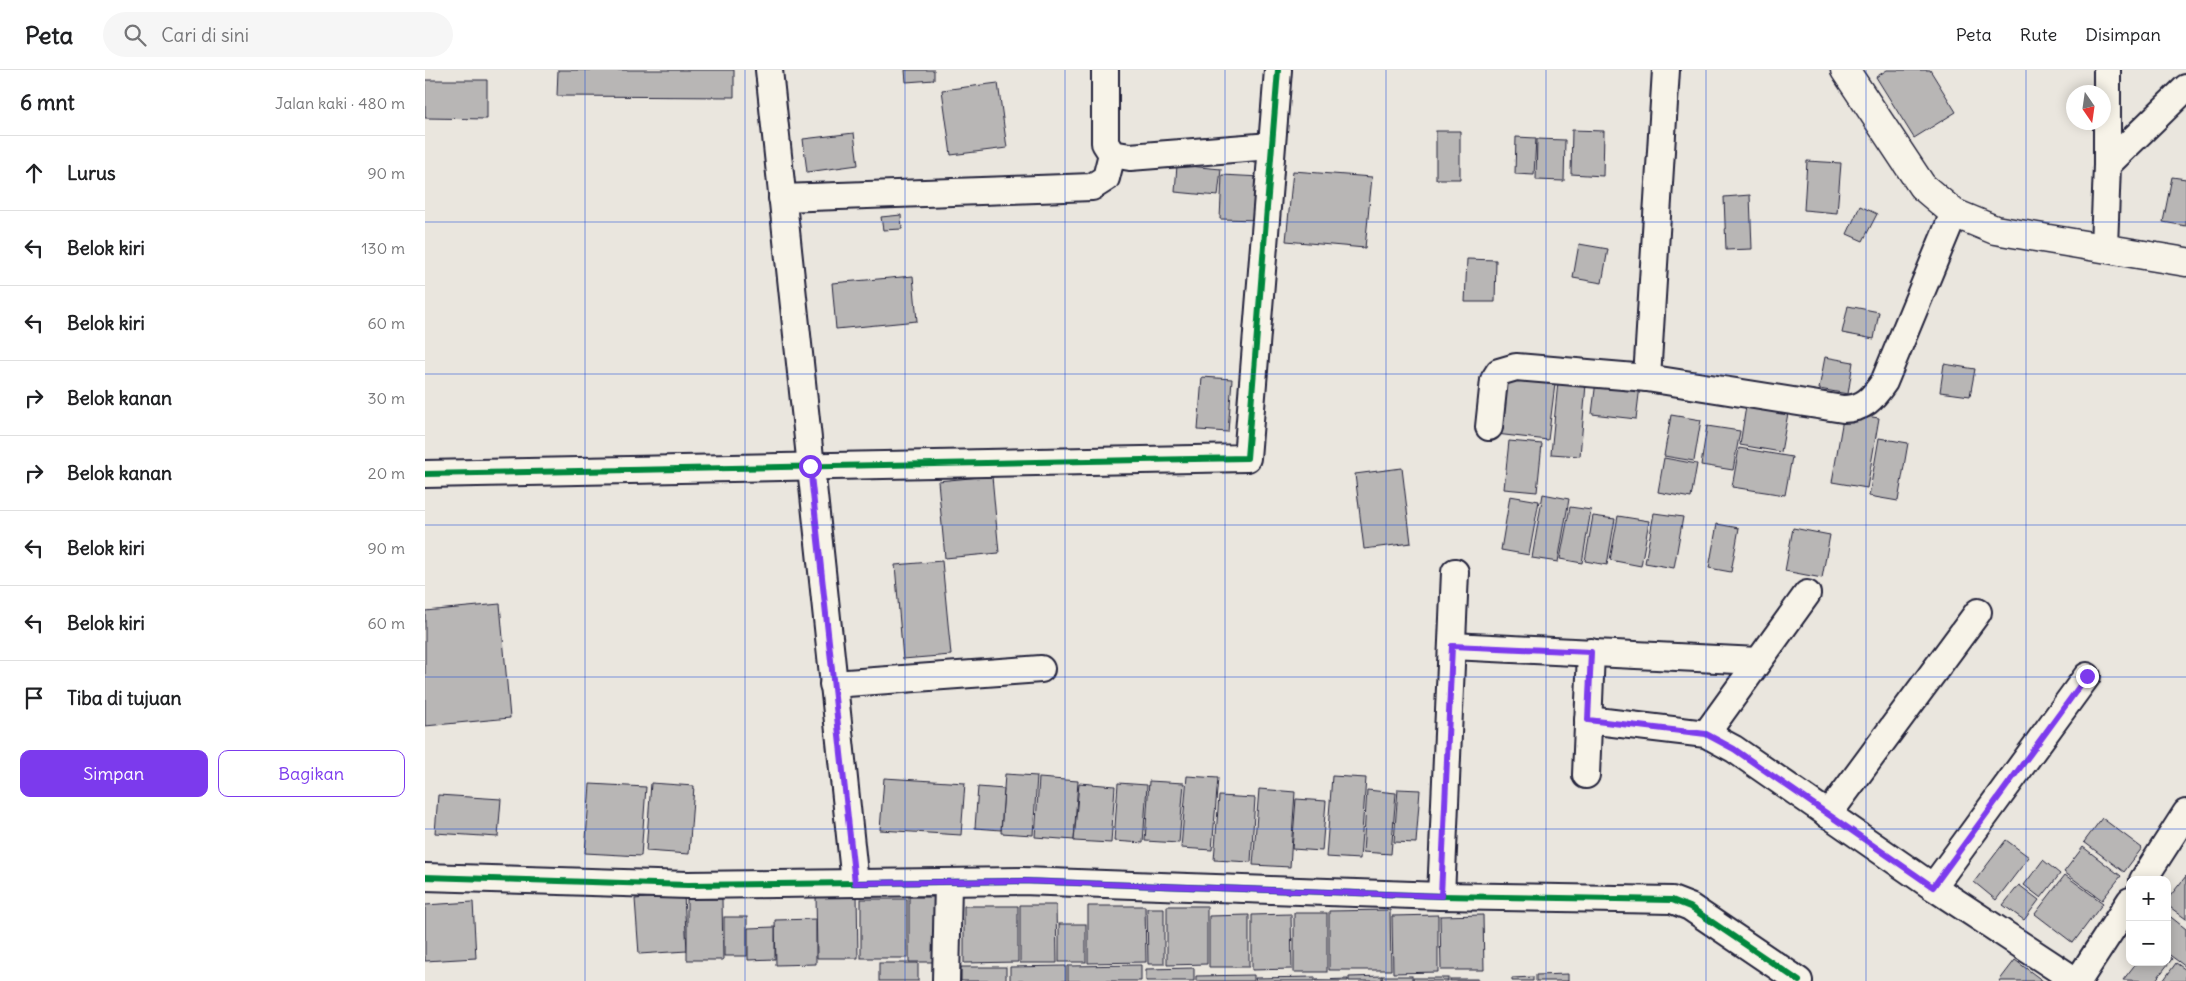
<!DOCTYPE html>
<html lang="id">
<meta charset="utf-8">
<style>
body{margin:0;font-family:Delius,sans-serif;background:#f6f6f6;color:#202124}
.controls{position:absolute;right:15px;bottom:15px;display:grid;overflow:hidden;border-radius:10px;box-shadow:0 2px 12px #0003}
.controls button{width:45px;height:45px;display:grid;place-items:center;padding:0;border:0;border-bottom:1px solid #e0e0e0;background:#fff;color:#202124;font:25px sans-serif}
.compass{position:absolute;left:1641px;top:15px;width:45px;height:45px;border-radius:50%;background:#fff;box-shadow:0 2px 12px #0003;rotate:167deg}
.stop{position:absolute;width:15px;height:15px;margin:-11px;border:4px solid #7c3aed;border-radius:50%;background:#fff}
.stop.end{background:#7c3aed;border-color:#fff;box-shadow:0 1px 5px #0008}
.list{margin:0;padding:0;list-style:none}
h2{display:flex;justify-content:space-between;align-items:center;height:65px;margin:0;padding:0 20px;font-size:21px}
h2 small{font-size:16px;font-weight:400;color:#757577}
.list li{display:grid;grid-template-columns:32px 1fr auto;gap:15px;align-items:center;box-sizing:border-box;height:75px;padding:0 20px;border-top:1px solid #e0e0e0}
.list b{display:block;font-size:19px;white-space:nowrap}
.list em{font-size:16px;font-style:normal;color:#757577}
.actions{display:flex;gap:10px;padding:15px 20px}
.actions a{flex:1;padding:11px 0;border:1px solid #7c3aed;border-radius:10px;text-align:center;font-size:18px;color:#7c3aed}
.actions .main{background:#7c3aed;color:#fff}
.icon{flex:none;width:28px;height:28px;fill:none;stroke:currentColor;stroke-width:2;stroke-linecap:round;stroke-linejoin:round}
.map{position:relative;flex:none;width:1761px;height:911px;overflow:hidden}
header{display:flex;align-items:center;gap:30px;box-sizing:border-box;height:70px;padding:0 25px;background:#fff;border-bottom:1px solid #e0e0e0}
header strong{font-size:24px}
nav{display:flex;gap:28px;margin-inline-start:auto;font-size:18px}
.search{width:350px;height:45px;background:#f6f6f6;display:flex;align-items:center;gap:12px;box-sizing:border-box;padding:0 18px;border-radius:28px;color:#757577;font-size:19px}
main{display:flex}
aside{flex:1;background:#fff}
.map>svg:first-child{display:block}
.building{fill:#b8b6b5;stroke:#22223b}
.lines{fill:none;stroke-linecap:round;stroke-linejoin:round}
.street-casing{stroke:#22223b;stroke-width:30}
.secondary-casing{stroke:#22223b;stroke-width:31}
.street{stroke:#f7f3e8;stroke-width:26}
.secondary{stroke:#f7f3e8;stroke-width:28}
.cycleway-casing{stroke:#f7f3e8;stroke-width:9}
.cycleway{stroke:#00873e;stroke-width:6}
.route{stroke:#7c3aed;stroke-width:6}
.grid{fill:none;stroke:#1d4ed8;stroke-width:1;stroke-opacity:0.55}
</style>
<header>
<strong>Peta</strong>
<div class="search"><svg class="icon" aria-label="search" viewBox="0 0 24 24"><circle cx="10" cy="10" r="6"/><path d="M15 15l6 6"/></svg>Cari di sini</div>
<nav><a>Peta</a><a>Rute</a><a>Disimpan</a></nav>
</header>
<main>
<aside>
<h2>6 mnt<small>Jalan kaki · 480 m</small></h2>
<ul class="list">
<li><svg class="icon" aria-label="ahead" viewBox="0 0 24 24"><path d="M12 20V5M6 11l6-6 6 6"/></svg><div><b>Lurus</b></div><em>90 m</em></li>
<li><svg class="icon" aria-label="left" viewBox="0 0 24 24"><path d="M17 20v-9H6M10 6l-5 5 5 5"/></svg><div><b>Belok kiri</b></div><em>130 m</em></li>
<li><svg class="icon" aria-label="left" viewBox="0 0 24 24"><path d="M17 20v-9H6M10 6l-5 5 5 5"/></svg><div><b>Belok kiri</b></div><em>60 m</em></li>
<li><svg class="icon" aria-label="right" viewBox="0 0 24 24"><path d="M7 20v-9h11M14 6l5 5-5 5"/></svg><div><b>Belok kanan</b></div><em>30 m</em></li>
<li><svg class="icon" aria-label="right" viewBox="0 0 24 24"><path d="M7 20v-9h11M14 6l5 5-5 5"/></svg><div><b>Belok kanan</b></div><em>20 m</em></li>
<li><svg class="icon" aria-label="left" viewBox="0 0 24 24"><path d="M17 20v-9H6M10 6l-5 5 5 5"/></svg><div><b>Belok kiri</b></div><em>90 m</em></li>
<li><svg class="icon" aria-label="left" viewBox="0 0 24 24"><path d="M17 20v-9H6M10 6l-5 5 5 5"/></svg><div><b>Belok kiri</b></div><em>60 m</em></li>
<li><svg class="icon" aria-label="arrive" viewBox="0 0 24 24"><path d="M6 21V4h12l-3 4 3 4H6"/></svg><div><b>Tiba di tujuan</b></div></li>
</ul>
<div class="actions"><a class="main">Simpan</a><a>Bagikan</a></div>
</aside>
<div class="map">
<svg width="1761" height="911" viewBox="0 0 1761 911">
<rect width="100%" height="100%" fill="#eae6de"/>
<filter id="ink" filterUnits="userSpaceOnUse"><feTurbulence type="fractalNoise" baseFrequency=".02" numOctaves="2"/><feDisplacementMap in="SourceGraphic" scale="10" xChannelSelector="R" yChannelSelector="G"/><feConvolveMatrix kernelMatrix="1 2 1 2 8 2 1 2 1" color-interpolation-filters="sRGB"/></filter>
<g filter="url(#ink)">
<g class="building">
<polygon points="133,0 309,0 309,27 132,26"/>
<polygon points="480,0 509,0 509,10 481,12"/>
<polygon points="1462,0 1505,0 1531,42 1489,68 1451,7"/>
<polygon points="0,10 62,10 62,49 0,48"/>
<polygon points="573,13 582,78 526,85 517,20"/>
<polygon points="1147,60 1179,61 1178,106 1146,104"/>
<rect x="1011" y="61" width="24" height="48"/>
<polygon points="429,63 433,95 382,102 378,69"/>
<polygon points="1091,67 1111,68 1109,105 1090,104"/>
<polygon points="1112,69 1140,70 1139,111 1111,110"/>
<polygon points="1382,91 1416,93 1412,143 1379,140"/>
<polygon points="752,95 796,99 793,126 750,122"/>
<polygon points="868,101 947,107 940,178 861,171"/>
<polygon points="797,105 836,107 834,150 795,149"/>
<polygon points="1747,107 1761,109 1761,156 1738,152"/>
<polygon points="1325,125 1327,179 1301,180 1299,127"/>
<polygon points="1435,136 1452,144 1438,171 1422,164"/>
<polygon points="476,145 477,159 458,160 456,147"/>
<polygon points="1154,174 1183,179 1177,213 1148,208"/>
<polygon points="1042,189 1071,190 1070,232 1040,232"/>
<polygon points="488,206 492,251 411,259 407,213"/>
<polygon points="1423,236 1454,242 1449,269 1417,263"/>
<polygon points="1400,287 1428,292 1423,324 1394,319"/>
<polygon points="1519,294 1550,299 1545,326 1515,322"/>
<polygon points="777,307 807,309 803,362 773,360"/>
<polygon points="1078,308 1130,314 1123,370 1071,364"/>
<polygon points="1171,311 1215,316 1211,349 1167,344"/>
<polygon points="1133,312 1161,314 1155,386 1126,384"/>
<polygon points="1321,336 1363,343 1356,382 1315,375"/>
<polygon points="1419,343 1454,348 1442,418 1407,412"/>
<polygon points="1246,345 1276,350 1269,391 1239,386"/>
<polygon points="1282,356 1315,361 1308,400 1276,395"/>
<polygon points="1454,368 1483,373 1473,431 1444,426"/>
<polygon points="1084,371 1117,374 1112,422 1079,419"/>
<polygon points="1314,378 1367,387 1360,425 1307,417"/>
<polygon points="1239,388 1272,394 1266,428 1233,422"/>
<polygon points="977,398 986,473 939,479 930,404"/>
<polygon points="567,406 574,483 520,488 513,411"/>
<polygon points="1118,424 1144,429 1133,492 1107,488"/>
<polygon points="1085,426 1114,431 1104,485 1076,480"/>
<polygon points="1145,437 1166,440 1157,493 1135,489"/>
<polygon points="1229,443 1258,447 1249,498 1220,493"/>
<polygon points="1168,446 1190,449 1182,495 1160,491"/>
<polygon points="1193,446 1224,451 1216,496 1185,490"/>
<polygon points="1292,454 1314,458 1306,502 1284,498"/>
<polygon points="1368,458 1405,465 1397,508 1360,501"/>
<polygon points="517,491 526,585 478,589 470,495"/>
<polygon points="75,534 85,648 0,656 0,541"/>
<polygon points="580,704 612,706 608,765 576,763"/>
<polygon points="762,706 793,708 787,780 756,778"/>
<polygon points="907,706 941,708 935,789 901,787"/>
<polygon points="459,708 540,713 536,765 455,760"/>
<polygon points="614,708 653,711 649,770 610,767"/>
<polygon points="724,711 759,713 754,773 720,771"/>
<polygon points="226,713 269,716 264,784 221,781"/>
<polygon points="654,713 690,716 686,773 649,771"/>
<polygon points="693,713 722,715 718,773 689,771"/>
<polygon points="165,714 221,717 216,786 160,783"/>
<polygon points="553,717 579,719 576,760 550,758"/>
<polygon points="834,719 870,722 865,797 828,795"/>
<polygon points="973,719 995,720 991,773 969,772"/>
<polygon points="942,720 971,723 966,784 938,782"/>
<polygon points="13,725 76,729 73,767 10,763"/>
<polygon points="794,726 830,728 826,792 789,790"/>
<polygon points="871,729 901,731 897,781 867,779"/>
<polygon points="1677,748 1717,778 1699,802 1659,772"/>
<polygon points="1581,770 1604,787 1571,830 1549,812"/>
<polygon points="1658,777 1696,806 1677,830 1639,802"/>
<polygon points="1618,790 1635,804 1616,828 1599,815"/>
<polygon points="1640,805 1678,833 1648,873 1610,844"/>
<polygon points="1761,806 1761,849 1742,835 1742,830"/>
<polygon points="1594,815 1614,830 1599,850 1578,835"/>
<polygon points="432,823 433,888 392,888 391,824"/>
<polygon points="259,825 262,881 214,884 210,829"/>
<polygon points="484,827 512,827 513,892 484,892"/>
<polygon points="262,829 297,829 298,890 262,890"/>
<rect x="436" y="829" width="46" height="59"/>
<polygon points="48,832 51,888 0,891 0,835"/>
<polygon points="595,835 631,835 632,893 595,893"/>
<polygon points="539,836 593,836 593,892 539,893"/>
<polygon points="663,836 720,836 721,892 663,893"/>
<polygon points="742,836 782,836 782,894 742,895"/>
<polygon points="722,838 739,838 739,894 723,894"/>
<polygon points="965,840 966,900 904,900 904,841"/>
<rect x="869" y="843" width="33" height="59"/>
<polygon points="866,844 867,899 827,900 827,845"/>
<polygon points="1742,844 1761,859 1761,897 1742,883"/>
<polygon points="824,845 824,897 784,897 784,846"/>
<polygon points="1013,845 1013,902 968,903 967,846"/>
<polygon points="1058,845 1059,900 1016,900 1015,846"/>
<rect x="299" y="847" width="23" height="39"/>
<polygon points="391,849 391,894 351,895 350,850"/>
<rect x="634" y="854" width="27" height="38"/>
<polygon points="350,857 350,889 323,890 323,858"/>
<polygon points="1742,885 1747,889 1730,911 1698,910 1712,892 1742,892"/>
<polygon points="1590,890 1618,911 1574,911"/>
<rect x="454" y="893" width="39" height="18"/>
<polygon points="1751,893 1761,900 1761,911 1738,911"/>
<polygon points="716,895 716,911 643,911 643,896"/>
<polygon points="641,896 641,911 585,911 585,897"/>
<rect x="536" y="897" width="45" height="14"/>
<polygon points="769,898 769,911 721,911 721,899"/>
<polygon points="1143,904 1143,911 1111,911 1111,905"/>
<polygon points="829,905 829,911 771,911 771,906"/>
<rect x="957" y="906" width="30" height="5"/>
<polygon points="957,906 957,911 924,911 924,907"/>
<polygon points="890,907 890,911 831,911 830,908"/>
<polygon points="1108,907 1108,911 1087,911 1087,908"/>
<rect x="988" y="908" width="35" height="3"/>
<polygon points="923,909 923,911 891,911 891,910"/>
<rect x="1025" y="909" width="28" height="2"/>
</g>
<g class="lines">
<g class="street-casing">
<g id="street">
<polyline points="344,0 430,813"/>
<polyline points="680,0 680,73 687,84 705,87 846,76"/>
<polyline points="1682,95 1682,0"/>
<polyline points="357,128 667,117 681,108 687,84"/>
<polyline points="1679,177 1682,95 1761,18"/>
<polyline points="1222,308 1241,0"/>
<path d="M1064,357l5,-47 5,-8 17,-5 131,11 196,31c21,0 30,-11 41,-27l70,-169"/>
<polyline points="0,404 822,388 853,0"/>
<polyline points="1027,576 1333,591"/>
<polyline points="408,614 616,599"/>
<polyline points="1163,650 1281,664 1309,679 1508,817 1651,911"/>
<polyline points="1281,664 1382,524"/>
<polyline points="1161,705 1166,582"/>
<polyline points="1403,745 1553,542"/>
<polyline points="0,807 263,815 597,811 1016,826 1247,830 1265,837 1374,911"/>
<polyline points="1718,810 1761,743"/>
<polyline points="1508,817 1662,606"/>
<polyline points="1016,826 1030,502"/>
<polyline points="521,911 523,812"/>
<polyline points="1653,911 1705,831"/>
</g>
</g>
<g class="secondary-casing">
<polyline id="secondary" points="1420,0 1497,116 1529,143 1570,160 1761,192"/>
</g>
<use href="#street" class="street"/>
<use href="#secondary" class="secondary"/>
<g class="cycleway-casing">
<g id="cycleway">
<polyline points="0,404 822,388 853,0"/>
<polyline points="0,807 263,815 597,811 1016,826 1247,830 1265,837 1374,911"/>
</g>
</g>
<use href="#cycleway" class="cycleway"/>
</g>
</g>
<g class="lines" filter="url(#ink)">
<polyline class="route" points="385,396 430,813 597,811 1016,826 1027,576 1166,582 1163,650 1281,664 1309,679 1508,817 1662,606"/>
</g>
<path class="grid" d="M160,0v911M320,0v911M480,0v911M640,0v911M800,0v911M961,0v911M1121,0v911M1281,0v911M1441,0v911M1601,0v911M0,152h1761M0,304h1761M0,455h1761M0,607h1761M0,759h1761"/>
</svg>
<div class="controls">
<button>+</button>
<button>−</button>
</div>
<svg class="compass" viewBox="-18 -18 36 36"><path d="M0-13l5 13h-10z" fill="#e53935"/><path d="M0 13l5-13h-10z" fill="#757577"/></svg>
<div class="stop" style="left:385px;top:396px"></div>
<div class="stop end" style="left:1662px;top:606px"></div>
</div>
</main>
